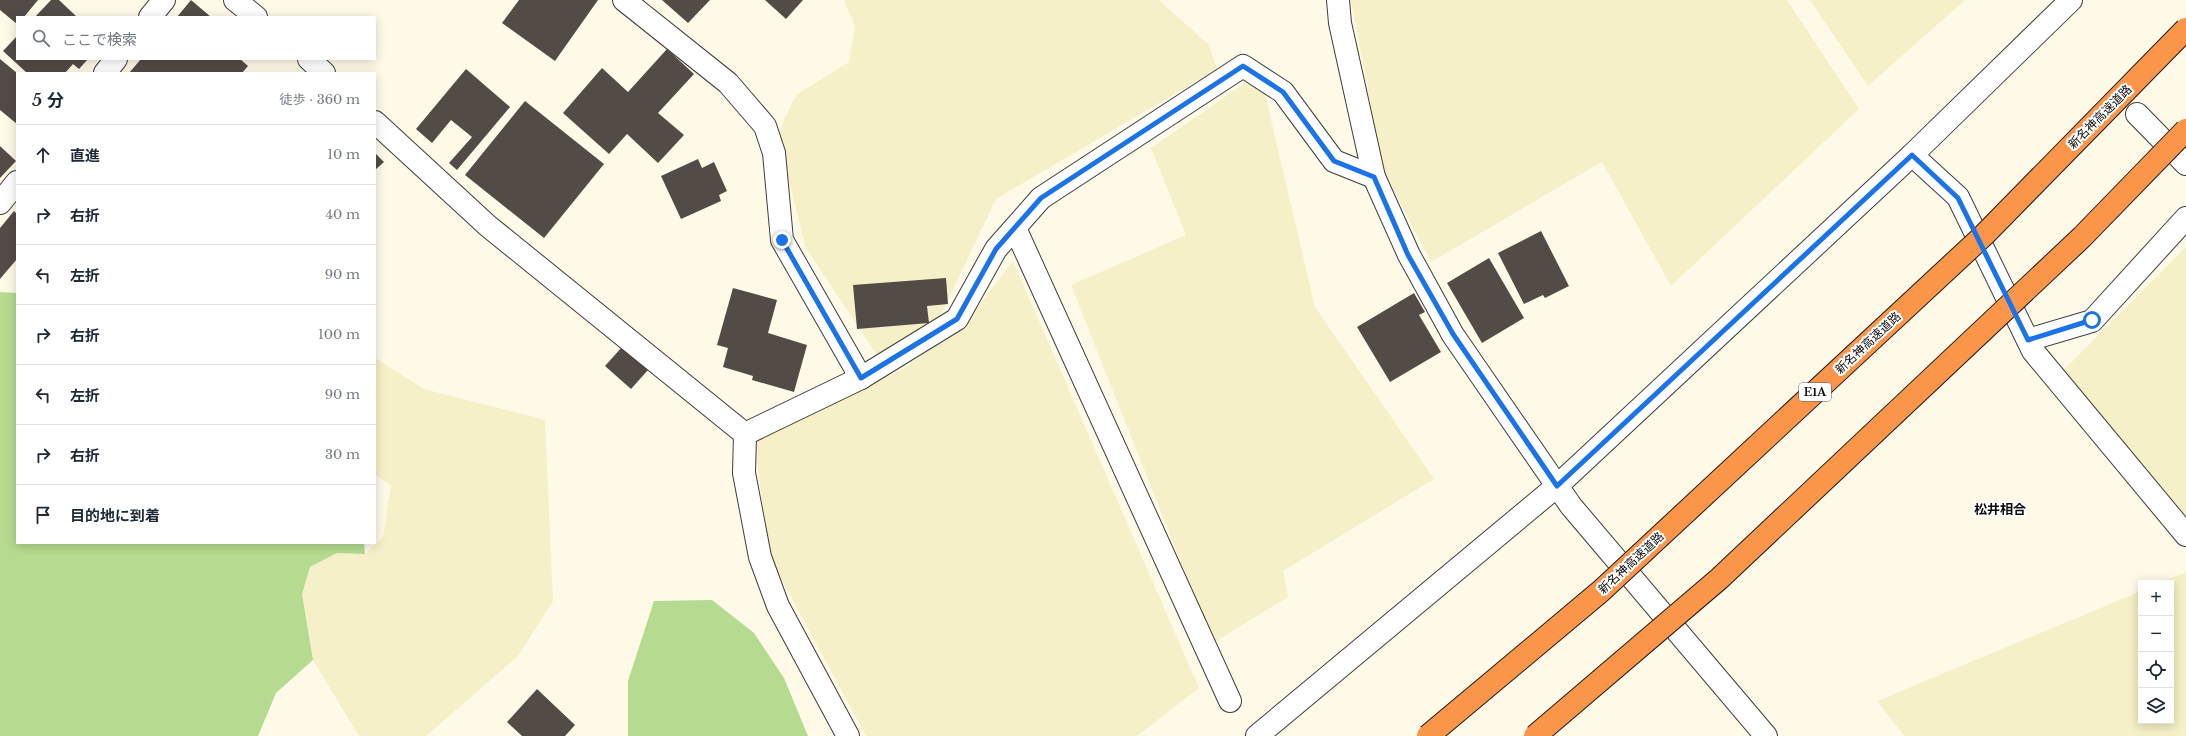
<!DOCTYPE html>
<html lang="ja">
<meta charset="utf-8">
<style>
body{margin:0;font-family:"Libre Baskerville","Noto Sans JP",serif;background:#f6f6f7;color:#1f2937}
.controls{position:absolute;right:12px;bottom:12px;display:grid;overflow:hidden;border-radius:0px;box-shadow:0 2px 10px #0003}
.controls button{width:36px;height:36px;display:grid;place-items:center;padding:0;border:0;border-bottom:1px solid #e0e1e3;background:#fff;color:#1f2937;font:20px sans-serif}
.stop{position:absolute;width:12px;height:12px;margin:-9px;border:3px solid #1a73e8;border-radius:50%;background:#fff}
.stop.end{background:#1a73e8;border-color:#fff;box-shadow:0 1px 4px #0008}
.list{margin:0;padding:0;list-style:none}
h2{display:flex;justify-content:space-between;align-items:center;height:52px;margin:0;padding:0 16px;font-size:17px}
h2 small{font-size:13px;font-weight:400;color:#747a83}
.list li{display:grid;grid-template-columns:26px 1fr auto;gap:12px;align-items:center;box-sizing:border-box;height:60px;padding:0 16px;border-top:1px solid #e0e1e3}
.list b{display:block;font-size:15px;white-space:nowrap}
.list em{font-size:13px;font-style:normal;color:#747a83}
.icon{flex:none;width:22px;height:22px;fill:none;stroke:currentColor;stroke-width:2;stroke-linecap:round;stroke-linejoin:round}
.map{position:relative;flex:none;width:2186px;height:736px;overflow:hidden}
.search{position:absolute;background:#fff;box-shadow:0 2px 10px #0003;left:16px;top:16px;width:360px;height:44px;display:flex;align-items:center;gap:10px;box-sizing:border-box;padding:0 14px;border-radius:0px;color:#747a83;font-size:15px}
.panel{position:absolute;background:#fff;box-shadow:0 2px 10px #0003;left:16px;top:72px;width:360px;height:472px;border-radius:0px}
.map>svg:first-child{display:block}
.farmland{fill:#f5f0c7}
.forest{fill:#b4db8f}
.building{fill:#534b46}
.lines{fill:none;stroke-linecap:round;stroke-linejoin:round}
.street-casing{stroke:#3d3d3d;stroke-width:24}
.street{stroke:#fff;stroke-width:22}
.highway-bridge-casing{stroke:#1b1b1b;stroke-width:24;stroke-linecap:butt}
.highway-bridge{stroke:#fb954a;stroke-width:22}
.route{stroke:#1a73e8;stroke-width:5}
.labels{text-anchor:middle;stroke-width:4;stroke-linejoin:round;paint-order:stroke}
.shield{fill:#fff;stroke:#545454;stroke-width:1}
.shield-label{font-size:11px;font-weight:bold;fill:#0a0a0a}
.street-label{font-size:12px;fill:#0a0a0a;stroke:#fff}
.neighbourhood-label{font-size:13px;font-weight:bold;fill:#0a0a0a;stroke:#fff}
</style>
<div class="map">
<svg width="2186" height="736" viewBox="0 0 2186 736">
<rect width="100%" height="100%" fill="#fffae8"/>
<g class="farmland">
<polygon points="844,0 1159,0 1209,45 1217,69 996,199 938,321 879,358 806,248 777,135 796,95 849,62 855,26"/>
<polygon points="1351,0 1787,0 1859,109 1671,286 1602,162 1431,262 1383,170"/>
<polygon points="1810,0 1965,0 1868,86"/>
<polygon points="1245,83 1264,90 1315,307 1434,479 1283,571 1288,597 1213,643 1071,285 1186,235 1151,148"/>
<polygon points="2186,247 2186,520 2064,370"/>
<polygon points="1013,261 1199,688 1137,736 866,736 771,560 753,437 905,368 965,324"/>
<polygon points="375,358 424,389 545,420 553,601 518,656 426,736 359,736 313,660 302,594 310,567 337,553 365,554 383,537 391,485 375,475"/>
<polygon points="2186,572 2186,736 1904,736 1877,701 2141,591 2141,721 2171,721 2171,583 2160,583"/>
</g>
<g class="forest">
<polygon points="0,292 17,293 17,543 364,543 365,554 337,553 310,567 302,594 313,660 276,693 258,736 0,736"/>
<polygon points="712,600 754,633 784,678 808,736 628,736 628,681 654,601"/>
</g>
<g class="building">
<polygon points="0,0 38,0 24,17 17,17 17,24 0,10"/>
<polygon points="51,0 59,0 77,17 35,17"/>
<polygon points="191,0 211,17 177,17"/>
<polygon points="519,0 598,0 555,61 502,23"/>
<polygon points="662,0 710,0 688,23"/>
<polygon points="765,0 803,0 786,19"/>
<polygon points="17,36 17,59 88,59 79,69 73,64 65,73 27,73 3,51"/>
<polygon points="667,49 694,74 658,113 684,135 658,163 627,134 609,154 563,113 602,68 628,92"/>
<polygon points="0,59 17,73 17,124 0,110"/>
<polygon points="141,59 240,59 248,66 242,73 129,73"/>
<polygon points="466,69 510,107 457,170 449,163 472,137 451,120 432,143 416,129"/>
<polygon points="525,101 604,164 544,238 465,175"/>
<polygon points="0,146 16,161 0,178"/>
<polygon points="375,153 384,162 375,170"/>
<polygon points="698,159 702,168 714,162 727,191 719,195 721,201 681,219 661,176"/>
<polygon points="14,211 17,214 17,259 0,279 0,228"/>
<polygon points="1541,231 1569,286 1545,298 1543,295 1524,304 1498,253"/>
<polygon points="1489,258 1524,318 1482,343 1447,283"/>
<polygon points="946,278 948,304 927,306 929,323 857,329 853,285"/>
<polygon points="733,288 777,300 768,333 807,345 794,392 752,380 753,376 723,367 728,348 717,345"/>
<polygon points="1414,293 1425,312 1419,315 1441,352 1390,382 1357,327"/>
<polygon points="622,347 648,370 631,389 605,366"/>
<polygon points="537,689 575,725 565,736 522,736 507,722"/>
</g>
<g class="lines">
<g class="street-casing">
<g id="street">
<polyline points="235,0 256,17"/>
<polyline points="624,0 728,83 765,126 774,153 782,240 861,378"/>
<polyline points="1338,0 1340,23 1374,177 1409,255 1453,335 1571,506 1766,736"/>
<polyline points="150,17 164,0"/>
<polyline points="309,59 324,73"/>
<polyline points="105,73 116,59"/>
<polyline points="2137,114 2186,164"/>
<polyline points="375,122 488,226 745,434"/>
<polyline points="1912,155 1958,197 2033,351 2186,535"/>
<polyline points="0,203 17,182"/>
<polyline points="1015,228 1230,701"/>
<polyline points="2028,340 2092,321 2186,218"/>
<polyline points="745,434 861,378 957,319 996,249 1041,198 1243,66 1283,92 1334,161 1374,177"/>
<polyline points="745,434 744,473 760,557 778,606 848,736"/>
<polyline points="1257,736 1557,486 1912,155 2071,0"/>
</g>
</g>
<use href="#street" class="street"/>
<g class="highway-bridge-casing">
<g id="highway-bridge">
<polyline points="1428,736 1601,591 1984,235 2186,29"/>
<polyline points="1535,736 1720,578 2082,237 2186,130"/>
</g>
</g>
<use href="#highway-bridge" class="highway-bridge"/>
</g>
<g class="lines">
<polyline class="route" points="782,240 861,378 957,319 996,249 1041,198 1243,66 1283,92 1334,161 1374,177 1408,255 1453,334 1557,486 1912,155 1958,198 2028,340 2092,320"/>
</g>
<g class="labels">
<rect class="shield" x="1799" y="383" width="32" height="18" rx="3"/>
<g class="shield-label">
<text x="1815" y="396">E1A</text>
</g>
<g class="street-label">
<text transform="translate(2100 117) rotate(-45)" y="4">新名神高速道路</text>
<text transform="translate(1868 343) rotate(-43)" y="4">新名神高速道路</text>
<text transform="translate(1631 563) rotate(-43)" y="4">新名神高速道路</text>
</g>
<g class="neighbourhood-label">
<text x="2000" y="514">松井相合</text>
</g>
</g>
</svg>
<div class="controls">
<button>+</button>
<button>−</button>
<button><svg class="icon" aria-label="locate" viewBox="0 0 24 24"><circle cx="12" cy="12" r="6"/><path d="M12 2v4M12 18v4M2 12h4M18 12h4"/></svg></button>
<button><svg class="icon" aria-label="layers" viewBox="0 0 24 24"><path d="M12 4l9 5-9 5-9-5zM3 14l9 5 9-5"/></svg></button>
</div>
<div class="stop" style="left:2092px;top:320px"></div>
<div class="stop end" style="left:782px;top:240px"></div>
<div class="search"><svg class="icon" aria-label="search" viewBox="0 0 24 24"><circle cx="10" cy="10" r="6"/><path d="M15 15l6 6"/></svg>ここで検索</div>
<section class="panel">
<h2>5 分<small>徒歩 · 360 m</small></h2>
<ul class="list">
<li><svg class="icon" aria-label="ahead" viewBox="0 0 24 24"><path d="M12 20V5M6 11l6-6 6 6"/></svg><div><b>直進</b></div><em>10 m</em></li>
<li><svg class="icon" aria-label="right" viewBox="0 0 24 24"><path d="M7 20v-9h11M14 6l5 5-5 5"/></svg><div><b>右折</b></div><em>40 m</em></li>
<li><svg class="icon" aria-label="left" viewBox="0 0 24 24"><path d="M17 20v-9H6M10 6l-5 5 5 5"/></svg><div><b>左折</b></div><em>90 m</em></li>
<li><svg class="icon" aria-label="right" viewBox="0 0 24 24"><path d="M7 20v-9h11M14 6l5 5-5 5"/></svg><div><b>右折</b></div><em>100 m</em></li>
<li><svg class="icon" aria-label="left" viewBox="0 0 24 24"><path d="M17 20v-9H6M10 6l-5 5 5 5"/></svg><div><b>左折</b></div><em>90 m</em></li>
<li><svg class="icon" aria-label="right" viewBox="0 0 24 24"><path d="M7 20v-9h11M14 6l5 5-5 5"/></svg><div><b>右折</b></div><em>30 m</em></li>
<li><svg class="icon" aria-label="arrive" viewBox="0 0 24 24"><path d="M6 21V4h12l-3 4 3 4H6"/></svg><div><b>目的地に到着</b></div></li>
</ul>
</section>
</div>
